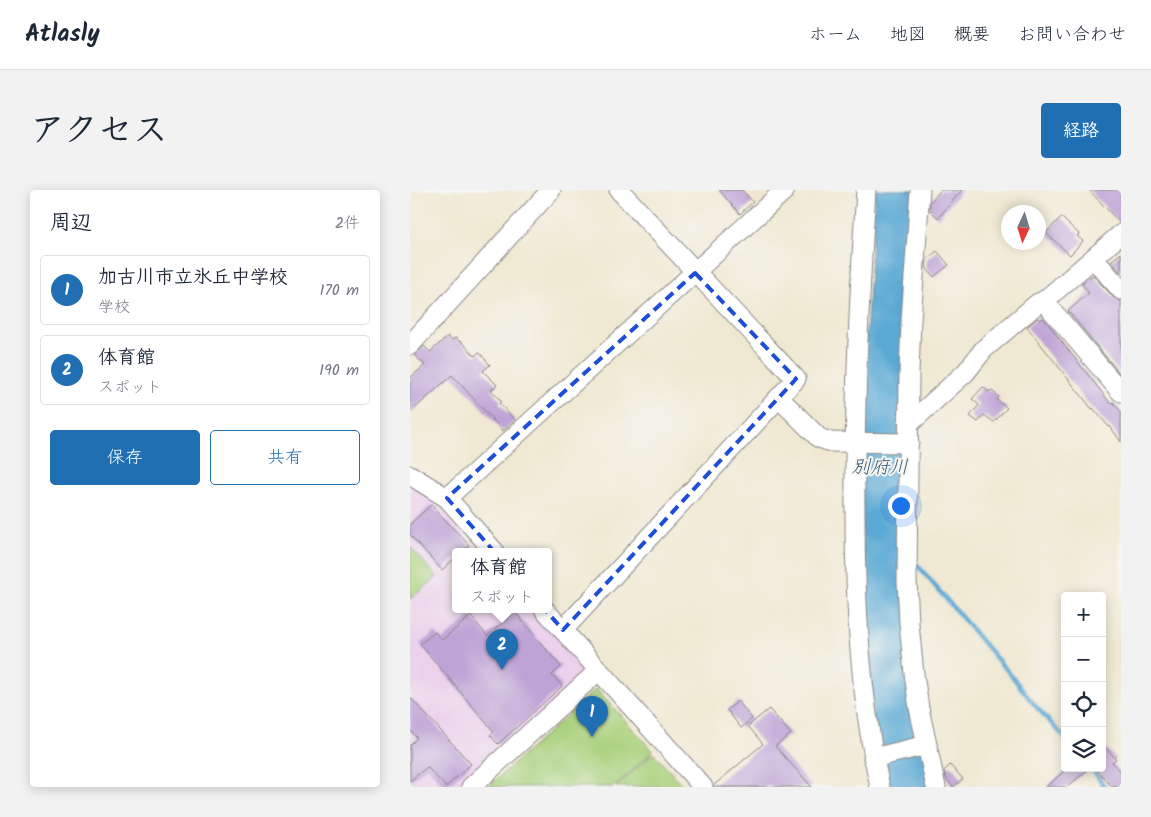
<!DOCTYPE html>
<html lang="ja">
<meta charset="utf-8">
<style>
body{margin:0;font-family:Kalam,"Klee One",sans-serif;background:#f2f2f3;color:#1f2937}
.controls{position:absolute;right:15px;bottom:15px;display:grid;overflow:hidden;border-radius:5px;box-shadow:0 2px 12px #0003}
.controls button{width:45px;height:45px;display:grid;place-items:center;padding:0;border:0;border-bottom:1px solid #e0e1e3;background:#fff;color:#1f2937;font:25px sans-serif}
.compass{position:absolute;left:591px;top:15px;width:45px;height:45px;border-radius:50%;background:#fff;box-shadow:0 2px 12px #0003;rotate:184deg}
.you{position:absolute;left:490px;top:315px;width:18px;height:18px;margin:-12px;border:4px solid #fff;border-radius:50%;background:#1a73e8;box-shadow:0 0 0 8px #1a73e833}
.badge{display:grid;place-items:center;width:32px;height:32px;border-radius:50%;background:#1f6fb2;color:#fff;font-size:16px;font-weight:700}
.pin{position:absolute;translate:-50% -41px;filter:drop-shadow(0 1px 2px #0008)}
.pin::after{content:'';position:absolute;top:26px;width:18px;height:15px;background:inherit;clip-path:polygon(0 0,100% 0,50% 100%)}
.popup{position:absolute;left:42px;top:358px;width:100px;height:65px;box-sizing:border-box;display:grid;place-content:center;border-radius:5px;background:#fff;filter:drop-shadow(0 1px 4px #0005);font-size:16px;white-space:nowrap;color:#747a83}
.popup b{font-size:19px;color:#1f2937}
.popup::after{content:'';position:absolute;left:50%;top:100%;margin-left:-10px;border:10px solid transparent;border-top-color:#fff}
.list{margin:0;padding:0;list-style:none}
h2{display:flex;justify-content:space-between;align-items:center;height:65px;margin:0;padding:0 20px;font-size:21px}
h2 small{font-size:16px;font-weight:400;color:#747a83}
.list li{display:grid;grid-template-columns:32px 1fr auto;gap:15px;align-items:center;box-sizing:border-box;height:70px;margin:0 10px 10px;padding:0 10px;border:1px solid #e0e1e3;border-radius:5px}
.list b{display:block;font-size:19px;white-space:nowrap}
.list p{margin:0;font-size:16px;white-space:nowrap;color:#747a83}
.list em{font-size:16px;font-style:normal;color:#747a83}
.actions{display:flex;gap:10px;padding:15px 20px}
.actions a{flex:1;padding:11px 0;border:1px solid #1f6fb2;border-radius:5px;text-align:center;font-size:18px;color:#1f6fb2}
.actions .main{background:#1f6fb2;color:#fff}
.icon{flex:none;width:28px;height:28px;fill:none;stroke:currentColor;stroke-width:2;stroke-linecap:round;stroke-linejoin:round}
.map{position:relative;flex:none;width:711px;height:597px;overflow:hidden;border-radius:5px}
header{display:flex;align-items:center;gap:30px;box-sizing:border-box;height:70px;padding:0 25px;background:#fff;border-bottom:1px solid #e0e1e3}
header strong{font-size:24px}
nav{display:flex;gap:28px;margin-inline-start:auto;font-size:18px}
.intro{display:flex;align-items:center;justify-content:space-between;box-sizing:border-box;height:120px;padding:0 30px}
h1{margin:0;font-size:35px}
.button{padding:12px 22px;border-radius:5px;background:#1f6fb2;color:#fff;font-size:18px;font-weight:700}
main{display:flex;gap:30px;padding:0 30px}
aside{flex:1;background:#fff;border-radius:5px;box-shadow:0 2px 12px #0003}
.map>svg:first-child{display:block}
.built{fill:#ebd1eb}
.green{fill:#a9d07a;stroke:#66795a}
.water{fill:#5aa8d4;stroke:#3e6588}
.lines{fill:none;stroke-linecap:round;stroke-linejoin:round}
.stream{stroke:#5aa8d4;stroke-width:4.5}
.building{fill:#bea3d6}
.minor-casing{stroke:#898586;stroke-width:21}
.minor{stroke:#fff;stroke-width:19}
.marked{fill:none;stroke:#1d4ed8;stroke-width:4;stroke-dasharray:10 6;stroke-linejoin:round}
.labels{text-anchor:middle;stroke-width:4;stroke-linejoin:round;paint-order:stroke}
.water-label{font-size:19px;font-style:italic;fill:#385878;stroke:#f6f6f2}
</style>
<header>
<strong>Atlasly</strong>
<nav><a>ホーム</a><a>地図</a><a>概要</a><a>お問い合わせ</a></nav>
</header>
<div class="intro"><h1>アクセス</h1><a class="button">経路</a></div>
<main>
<aside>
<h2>周辺<small>2件</small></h2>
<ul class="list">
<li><span class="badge">1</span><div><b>加古川市立氷丘中学校</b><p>学校</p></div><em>170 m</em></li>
<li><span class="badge">2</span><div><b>体育館</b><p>スポット</p></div><em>190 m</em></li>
</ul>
<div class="actions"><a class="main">保存</a><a>共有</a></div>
</aside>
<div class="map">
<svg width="711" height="597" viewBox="0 0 711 597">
<rect width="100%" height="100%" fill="#f6f6f2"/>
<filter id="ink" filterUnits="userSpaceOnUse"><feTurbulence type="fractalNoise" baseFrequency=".02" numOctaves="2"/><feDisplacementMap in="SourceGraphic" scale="10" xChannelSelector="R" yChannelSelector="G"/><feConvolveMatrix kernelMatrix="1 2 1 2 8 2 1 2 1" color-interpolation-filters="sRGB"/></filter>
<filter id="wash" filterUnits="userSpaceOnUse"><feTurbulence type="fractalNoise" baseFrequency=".0096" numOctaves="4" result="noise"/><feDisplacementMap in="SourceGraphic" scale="20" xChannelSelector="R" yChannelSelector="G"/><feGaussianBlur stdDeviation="1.12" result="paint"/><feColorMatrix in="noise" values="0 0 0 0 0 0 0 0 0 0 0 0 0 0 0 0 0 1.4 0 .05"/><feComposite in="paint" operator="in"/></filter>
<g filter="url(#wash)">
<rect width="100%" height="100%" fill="#f0e8d2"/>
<polygon class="built" points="0,294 23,310 70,361 46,361 46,419 122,419 173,475 173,487 53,597 0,597"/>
<g class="green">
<polygon points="0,357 27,387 0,409"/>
<polygon points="186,499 243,561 204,597 78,597"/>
<polygon points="243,563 274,597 206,597"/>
</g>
<polygon class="water" points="465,0 503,0 494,188 518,597 479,597 463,526 448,276"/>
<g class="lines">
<g class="stream">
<path d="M503,370l89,105c9,9 15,18 23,28 12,16 26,30 40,45"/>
<polyline points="681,578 695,597"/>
</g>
</g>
<g id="blocks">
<g class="building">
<polygon points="309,0 332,0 343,12 330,24"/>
<polygon points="531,0 552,0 528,28 520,20 520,12"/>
<polygon points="679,0 711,0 711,33 710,33"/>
<polygon points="651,27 669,44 667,46 673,51 660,65 636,43"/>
<polygon points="527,61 539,75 524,87 516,78 517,69"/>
<polygon points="711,63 711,83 701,71"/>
<polygon points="683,85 703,107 711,111 711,185 658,121 679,103 672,94"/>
<polygon points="628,128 630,130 633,128 701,214 703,212 711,222 711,252 700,236 699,237 683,218 682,219 617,137"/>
<polygon points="38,146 41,150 46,148 50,152 51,151 65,166 69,162 80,175 73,181 87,195 81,200 91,211 89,213 105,230 93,241 42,185 0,223 0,188 15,175 4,165 14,156 20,162"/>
<polygon points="573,197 579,202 581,200 589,207 587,210 597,218 584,232 574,225 568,232 560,226 569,215 562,209"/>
<polygon points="21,315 59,355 52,361 46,361 46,367 32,380 0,345 0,334"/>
<polygon points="105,422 151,477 142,485 152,496 88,554 80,545 84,542 10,454 25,442 32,450 61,426 77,446"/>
<polygon points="0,507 61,574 36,597 17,577 0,591 0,555 7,548 0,540"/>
<polygon points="328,511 342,529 331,538 317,520"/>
<polygon points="359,519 381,544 365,556 402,597 304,597 304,595 353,554 338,536"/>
<polygon points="692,554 706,569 702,572 711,582 711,597 702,597 685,578 692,578"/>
<polygon points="540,575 553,589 543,597 536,588 534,581"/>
<polygon points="658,578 680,578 657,597 636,597"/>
</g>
</g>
</g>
<g filter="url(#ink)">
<use href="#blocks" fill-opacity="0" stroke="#898586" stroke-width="1"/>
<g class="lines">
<g class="minor-casing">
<g id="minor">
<path d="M456,0c-7,107 -12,214 -11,322 0,92 5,185 25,275"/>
<polyline points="510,0 501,131 499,183 497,390 499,434 504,484 509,518 526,597"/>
<polyline points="711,44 634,111 711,202"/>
<polyline points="684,69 711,100"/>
<polyline points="0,155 141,0"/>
<polyline points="369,208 409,248 421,252 499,253"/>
<polyline points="499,234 556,182 574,159 628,113 634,111"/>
<polyline points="0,285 37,308 84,361"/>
<polyline points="37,308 375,0"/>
<polyline points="134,419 293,597"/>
<polyline points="153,440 386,189 209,0"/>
<polyline points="463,568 517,555"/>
<polyline points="61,597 188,481"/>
</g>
</g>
<use href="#minor" class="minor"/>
</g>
</g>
<path class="marked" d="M285,83l101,106 -233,251 -116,-132z"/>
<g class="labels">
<g class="water-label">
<text x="470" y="283">別府川</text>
</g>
</g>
</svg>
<div class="controls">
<button>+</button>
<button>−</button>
<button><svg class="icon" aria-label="locate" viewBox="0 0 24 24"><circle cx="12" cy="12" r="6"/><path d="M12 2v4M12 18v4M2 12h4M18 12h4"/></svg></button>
<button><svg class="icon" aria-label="layers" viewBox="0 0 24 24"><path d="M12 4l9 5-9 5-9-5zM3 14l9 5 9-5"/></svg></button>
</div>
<svg class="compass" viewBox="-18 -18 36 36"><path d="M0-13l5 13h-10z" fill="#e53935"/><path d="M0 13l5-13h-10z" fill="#747a83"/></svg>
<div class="you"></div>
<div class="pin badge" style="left:182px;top:547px">1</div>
<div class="pin badge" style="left:92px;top:480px">2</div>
<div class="popup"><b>体育館</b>スポット</div>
</div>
</main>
